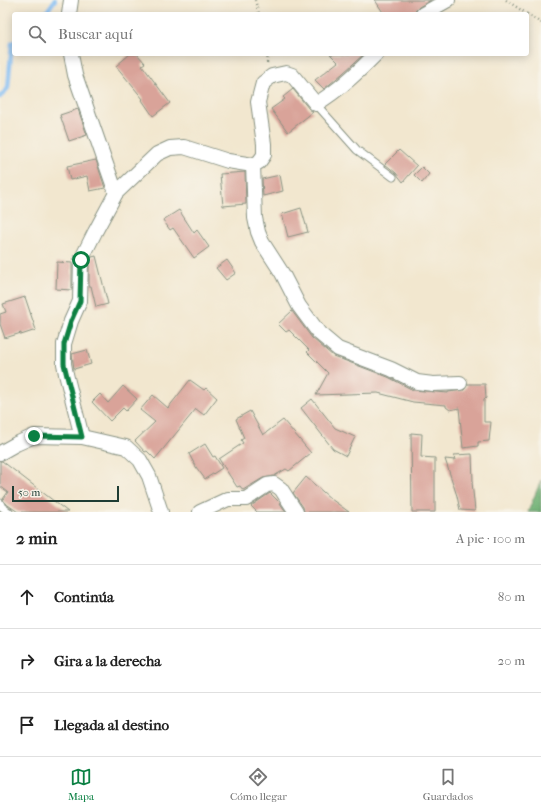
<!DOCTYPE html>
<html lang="es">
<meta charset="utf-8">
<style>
body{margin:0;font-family:"IM FELL French Canon",serif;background:#f6f6f6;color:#222}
.scale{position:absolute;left:12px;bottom:10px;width:107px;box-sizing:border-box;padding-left:4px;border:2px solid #1f3d34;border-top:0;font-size:11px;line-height:14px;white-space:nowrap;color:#1f3d34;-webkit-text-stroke:3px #f7f3e8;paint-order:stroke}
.stop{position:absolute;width:12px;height:12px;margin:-9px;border:3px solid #0b8043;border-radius:50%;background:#fff}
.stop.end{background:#0b8043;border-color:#fff;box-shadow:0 1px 4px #0008}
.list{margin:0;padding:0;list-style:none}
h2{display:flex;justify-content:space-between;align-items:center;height:52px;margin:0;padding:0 16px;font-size:17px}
h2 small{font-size:13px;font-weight:400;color:#767676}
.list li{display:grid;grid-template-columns:26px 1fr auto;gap:12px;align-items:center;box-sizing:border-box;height:64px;padding:0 16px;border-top:1px solid #e0e0e0}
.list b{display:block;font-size:15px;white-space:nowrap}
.list em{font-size:13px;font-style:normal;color:#767676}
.icon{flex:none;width:22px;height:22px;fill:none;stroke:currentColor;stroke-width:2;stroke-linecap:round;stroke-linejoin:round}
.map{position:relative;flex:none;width:541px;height:512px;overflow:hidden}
.search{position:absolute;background:#fff;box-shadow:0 2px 10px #0003;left:12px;right:12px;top:12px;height:44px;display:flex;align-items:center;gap:10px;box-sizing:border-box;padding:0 14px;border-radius:4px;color:#767676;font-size:15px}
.sheet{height:244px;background:#fff}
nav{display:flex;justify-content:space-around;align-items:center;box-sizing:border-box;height:56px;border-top:1px solid #e0e0e0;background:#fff;font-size:11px;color:#767676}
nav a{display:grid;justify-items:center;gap:2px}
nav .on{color:#0b8043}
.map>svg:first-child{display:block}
.forest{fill:#70b174;stroke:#487754}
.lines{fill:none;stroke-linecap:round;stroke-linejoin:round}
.stream{stroke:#82bdf4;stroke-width:4.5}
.building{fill:#d9a399}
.service-casing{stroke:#889282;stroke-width:9}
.minor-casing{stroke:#889282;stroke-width:16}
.path{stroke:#889282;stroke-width:2.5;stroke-dasharray:1 3;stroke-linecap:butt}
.service{stroke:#fff;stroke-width:7}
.minor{stroke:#fff;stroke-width:14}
.route{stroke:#0b8043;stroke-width:5}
</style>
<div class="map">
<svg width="541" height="512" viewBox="0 0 541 512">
<rect width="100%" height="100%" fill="#f7f3e8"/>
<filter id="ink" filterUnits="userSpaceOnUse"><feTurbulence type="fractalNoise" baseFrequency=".025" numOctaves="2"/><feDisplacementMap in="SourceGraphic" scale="8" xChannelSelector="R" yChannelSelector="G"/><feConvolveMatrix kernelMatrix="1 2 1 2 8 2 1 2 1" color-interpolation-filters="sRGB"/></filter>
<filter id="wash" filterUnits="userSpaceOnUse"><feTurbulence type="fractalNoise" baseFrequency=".012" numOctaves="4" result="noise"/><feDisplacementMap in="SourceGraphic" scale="16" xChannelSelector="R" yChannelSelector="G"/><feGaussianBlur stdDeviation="0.9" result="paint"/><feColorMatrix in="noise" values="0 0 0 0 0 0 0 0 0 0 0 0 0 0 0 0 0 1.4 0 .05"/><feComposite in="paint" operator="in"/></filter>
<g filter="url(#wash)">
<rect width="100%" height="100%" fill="#f2e7cf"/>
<polygon class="forest" points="541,480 541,512 528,512"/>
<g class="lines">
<g class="stream">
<polyline points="45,14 55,0"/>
<polyline points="0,97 8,88 12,43 14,42"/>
</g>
</g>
<g id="blocks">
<g class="building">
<polygon points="375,0 431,0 419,7 412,14 384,14"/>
<polygon points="130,54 137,54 145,63 142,65 170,103 153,116 142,100 143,99 116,66"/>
<polygon points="330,54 364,54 342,74 324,89 315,80 338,62"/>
<polygon points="293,89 309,109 313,112 288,132 271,109 285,99 283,97"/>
<polygon points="78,109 87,135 69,141 60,115"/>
<polygon points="399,150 417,166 403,182 396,173 385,164"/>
<polygon points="96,160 105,188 90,191 87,176 70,180 67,166"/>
<polygon points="422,167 429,174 422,183 414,175"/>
<polygon points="245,172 246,204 223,206 220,174"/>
<polygon points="280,175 283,191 263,196 262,179"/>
<polygon points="301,208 308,232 288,237 282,214"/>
<polygon points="179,210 194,233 197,230 209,247 194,258 173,228 170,230 163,220"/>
<polygon points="96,256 108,304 96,307 91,286 89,286 89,262 92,257"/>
<polygon points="227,260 236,273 226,280 216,268"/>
<polygon points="57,262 72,263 72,290 56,289"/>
<polygon points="25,297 36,330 21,335 21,333 5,338 0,324 0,314 6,312 3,304"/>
<polygon points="292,311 312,338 333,356 388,377 413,390 448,393 448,392 464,390 468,384 485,384 486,398 484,400 484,422 491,422 489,441 478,442 478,446 463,448 459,408 450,410 446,407 446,405 413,402 378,393 316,395 328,373 307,352 309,350 289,330 286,332 278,324"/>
<polygon points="87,350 91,364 74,369 72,354"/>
<polygon points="190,380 204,390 206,388 217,398 204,415 196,409 155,459 147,451 145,452 135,441 155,422 140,410 153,395 168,408"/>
<polygon points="123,386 137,399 126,411 123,408 110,421 92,402 100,394 108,403"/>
<polygon points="312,399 335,428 355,437 346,456 333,449 301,408"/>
<polygon points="250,411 263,435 283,420 311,453 289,471 286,469 274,476 263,478 243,490 240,486 237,487 219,459 243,443 241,440 244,438 236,419"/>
<polygon points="411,433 422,434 421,457 435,458 435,512 412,512"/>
<polygon points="205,444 213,457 215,456 222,468 205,479 196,467 189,454"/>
<polygon points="472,454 473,482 472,482 475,511 460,510 457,496 445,459 455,460 454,455"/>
<polygon points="0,461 2,461 68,512 18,512 5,503 3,499 8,492 0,486"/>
<polygon points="306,477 331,499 349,512 304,512 303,507 293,493"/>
<polygon points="270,493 280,503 286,512 257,512 251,506"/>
</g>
</g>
</g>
<g filter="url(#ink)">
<use href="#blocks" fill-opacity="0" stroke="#889282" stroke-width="1"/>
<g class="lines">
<g class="service-casing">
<g id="service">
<polyline points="316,104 357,150 393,177"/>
<polyline points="0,503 2,507 9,512"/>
</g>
</g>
<g class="minor-casing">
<g id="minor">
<polyline points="69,14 71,0"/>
<polyline points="423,14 448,0"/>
<polyline points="71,54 75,75 116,193"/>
<polyline points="253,165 255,218 258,232 262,242 282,273 299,306 319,333 338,349 391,369 417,382 433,384 460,383"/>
<path d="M82,437l-16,-63 -2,-10v-20l7,-23 9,-20 1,-41 14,-28 21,-39 41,-39 13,-6 14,-1 44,14 25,4 6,-3 5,-7v-11l-6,-42 5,-19 9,-7 14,-3 6,2 24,29c23,-14 41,-31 60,-50"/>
<polyline points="0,453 16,444 34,436 82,437 126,447 140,460 149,476 161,512"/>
<polyline points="200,512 228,499 246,499 267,485 274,484 281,489 296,512"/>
</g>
</g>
<g class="path">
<polyline points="255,0 259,14"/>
<polyline points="506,0 527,14"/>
<polyline points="527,14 541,23"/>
<polyline points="267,63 268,54"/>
</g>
<use href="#service" class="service"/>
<use href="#minor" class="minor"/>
</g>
</g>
<g class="lines" filter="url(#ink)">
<polyline class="route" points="34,436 82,437 64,364 64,344 71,321 80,301 81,260"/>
</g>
</svg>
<div class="scale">50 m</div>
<div class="stop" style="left:81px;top:260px"></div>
<div class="stop end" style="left:34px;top:436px"></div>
<div class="search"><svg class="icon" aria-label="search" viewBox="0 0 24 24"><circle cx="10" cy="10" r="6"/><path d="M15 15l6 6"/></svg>Buscar aquí</div>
</div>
<section class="sheet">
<h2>2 min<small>A pie · 100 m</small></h2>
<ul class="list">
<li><svg class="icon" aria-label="ahead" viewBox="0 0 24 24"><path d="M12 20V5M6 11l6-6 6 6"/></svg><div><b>Continúa</b></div><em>80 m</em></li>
<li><svg class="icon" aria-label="right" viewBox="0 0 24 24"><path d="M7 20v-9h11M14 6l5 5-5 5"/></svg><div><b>Gira a la derecha</b></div><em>20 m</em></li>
<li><svg class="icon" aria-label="arrive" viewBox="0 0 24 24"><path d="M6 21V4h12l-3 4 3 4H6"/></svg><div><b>Llegada al destino</b></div></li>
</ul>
</section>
<nav>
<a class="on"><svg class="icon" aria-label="map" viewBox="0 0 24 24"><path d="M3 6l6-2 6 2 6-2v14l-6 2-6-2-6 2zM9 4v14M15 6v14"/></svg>Mapa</a>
<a><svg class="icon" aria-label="directions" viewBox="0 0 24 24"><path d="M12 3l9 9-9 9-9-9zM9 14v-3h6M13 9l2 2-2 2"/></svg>Cómo llegar</a>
<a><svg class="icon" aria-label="saved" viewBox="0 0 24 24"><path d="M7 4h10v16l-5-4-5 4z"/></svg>Guardados</a>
</nav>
